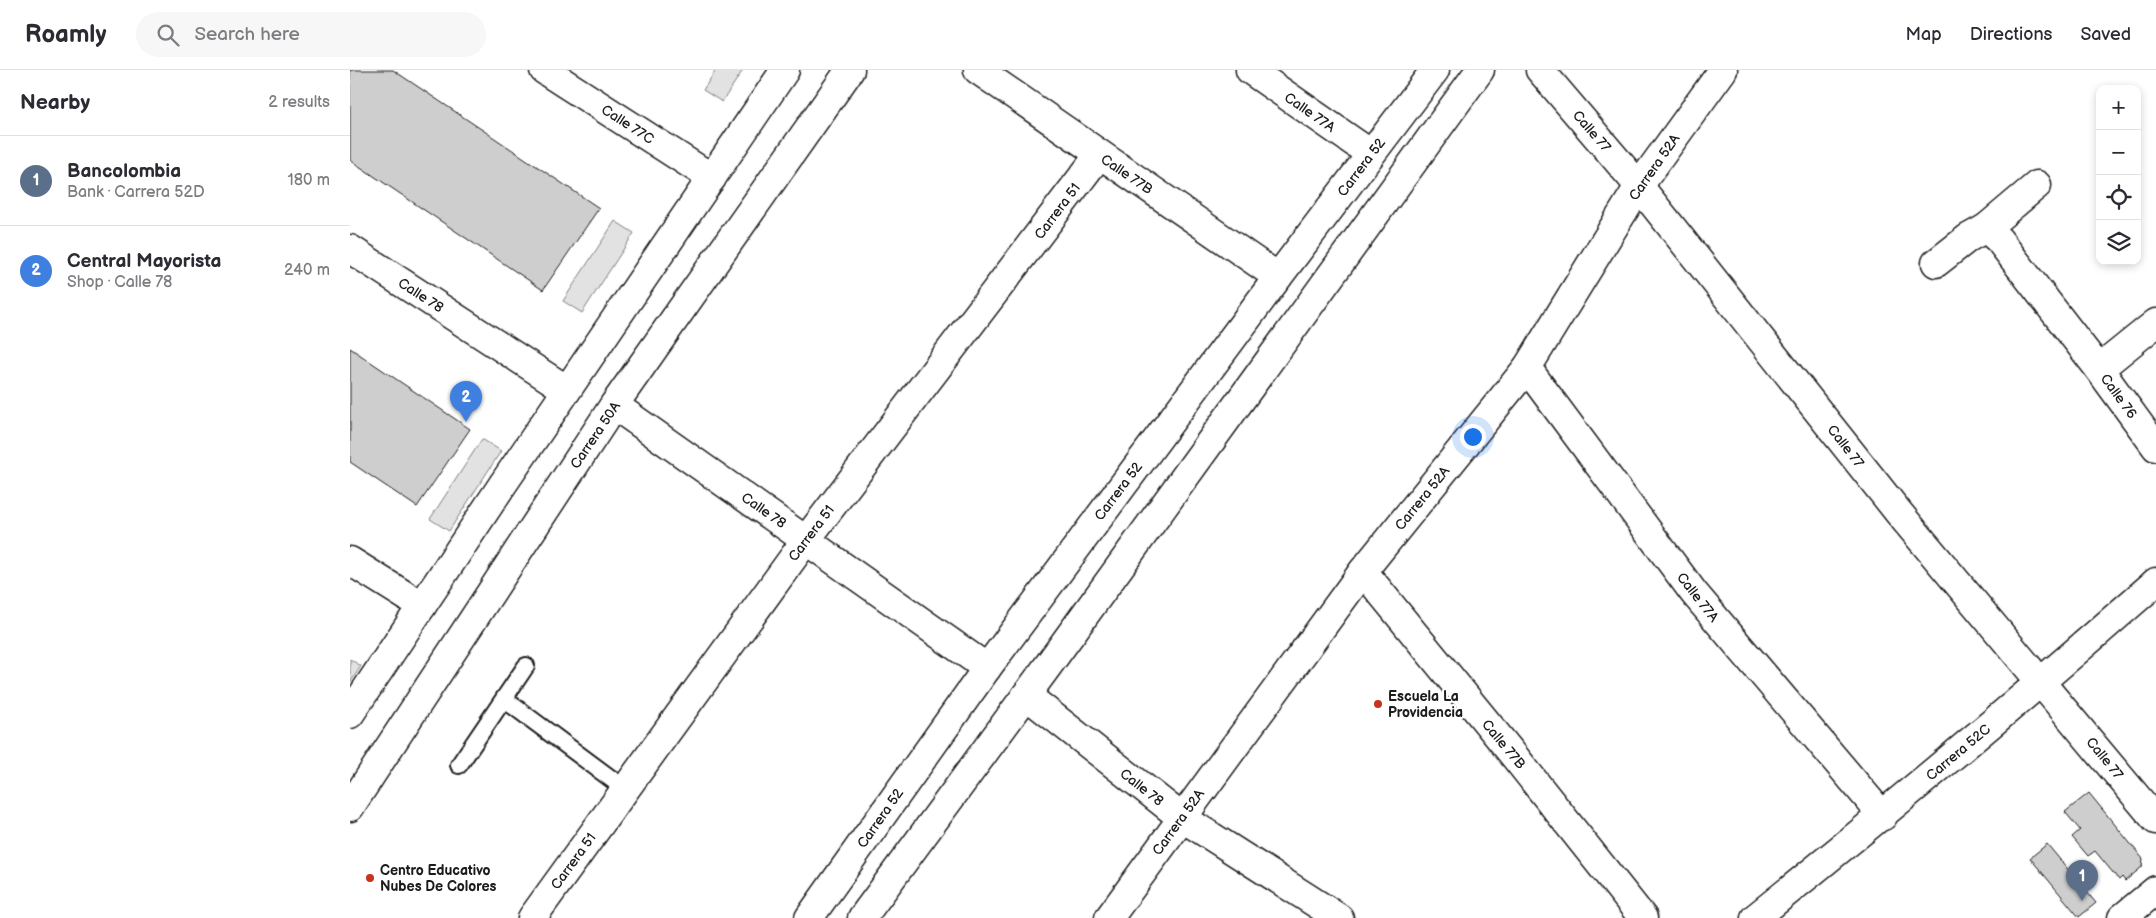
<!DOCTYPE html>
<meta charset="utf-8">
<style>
body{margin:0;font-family:"Balsamiq Sans",sans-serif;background:#f7f7f7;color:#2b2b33}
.controls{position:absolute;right:15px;top:15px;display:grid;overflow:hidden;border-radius:10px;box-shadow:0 2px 8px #0003}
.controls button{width:45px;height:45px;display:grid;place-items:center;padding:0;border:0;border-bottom:1px solid #e1e1e2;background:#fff;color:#2b2b33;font:25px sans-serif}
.you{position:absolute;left:1122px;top:366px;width:18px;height:18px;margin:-12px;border:4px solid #fff;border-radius:50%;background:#1a73e8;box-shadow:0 0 0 8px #1a73e833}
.badge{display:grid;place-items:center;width:32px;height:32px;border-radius:50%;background:#c8321e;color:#fff;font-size:16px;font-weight:700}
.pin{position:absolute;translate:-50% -41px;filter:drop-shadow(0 1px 2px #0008)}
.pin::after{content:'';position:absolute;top:26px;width:18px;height:15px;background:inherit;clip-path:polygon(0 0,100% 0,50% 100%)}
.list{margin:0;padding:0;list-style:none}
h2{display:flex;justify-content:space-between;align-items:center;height:65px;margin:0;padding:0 20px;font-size:21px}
h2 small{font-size:16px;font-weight:400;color:#7c7c81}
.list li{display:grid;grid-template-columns:32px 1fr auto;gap:15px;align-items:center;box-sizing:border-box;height:90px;padding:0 20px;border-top:1px solid #e1e1e2}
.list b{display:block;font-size:19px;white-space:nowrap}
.list p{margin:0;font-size:16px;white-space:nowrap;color:#7c7c81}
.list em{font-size:16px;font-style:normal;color:#7c7c81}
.icon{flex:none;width:28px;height:28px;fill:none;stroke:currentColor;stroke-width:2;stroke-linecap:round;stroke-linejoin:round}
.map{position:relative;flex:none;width:1806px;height:848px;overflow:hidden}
header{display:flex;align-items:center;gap:30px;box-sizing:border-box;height:70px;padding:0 25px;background:#fff;border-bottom:1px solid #e1e1e2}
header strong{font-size:24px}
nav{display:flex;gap:28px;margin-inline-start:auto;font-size:18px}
.search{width:350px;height:45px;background:#f7f7f7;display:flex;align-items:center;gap:12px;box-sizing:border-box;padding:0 18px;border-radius:28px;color:#7c7c81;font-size:19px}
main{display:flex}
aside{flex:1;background:#fff}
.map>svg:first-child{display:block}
.green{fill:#e2e2e2;stroke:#7f7f7f}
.building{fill:#cecece;stroke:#1c1c1c}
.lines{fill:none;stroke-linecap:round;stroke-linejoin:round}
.lane-casing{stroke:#1c1c1c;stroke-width:20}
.street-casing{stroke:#1c1c1c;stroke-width:31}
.secondary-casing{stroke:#1c1c1c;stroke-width:31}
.primary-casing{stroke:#1c1c1c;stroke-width:31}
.lane{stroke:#fff;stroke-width:16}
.street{stroke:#fff;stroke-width:28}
.secondary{stroke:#fff;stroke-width:28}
.primary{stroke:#fff;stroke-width:28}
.poi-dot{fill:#c8321e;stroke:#fff;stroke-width:2}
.labels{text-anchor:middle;stroke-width:4;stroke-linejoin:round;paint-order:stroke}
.street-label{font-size:14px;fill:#1c1c1c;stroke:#fff}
.poi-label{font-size:14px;font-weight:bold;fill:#1c1c1c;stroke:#fff;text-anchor:start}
</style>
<header>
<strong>Roamly</strong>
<div class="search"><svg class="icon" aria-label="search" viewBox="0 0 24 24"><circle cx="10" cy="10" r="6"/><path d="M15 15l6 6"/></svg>Search here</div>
<nav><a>Map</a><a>Directions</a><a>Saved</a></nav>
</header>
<main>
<aside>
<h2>Nearby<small>2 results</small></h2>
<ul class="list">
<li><span class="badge" style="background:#5c6f8a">1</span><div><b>Bancolombia</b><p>Bank · Carrera 52D</p></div><em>180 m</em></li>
<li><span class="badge" style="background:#3f7fe0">2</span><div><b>Central Mayorista</b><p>Shop · Calle 78</p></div><em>240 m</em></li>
</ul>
</aside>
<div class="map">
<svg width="1806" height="848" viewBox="0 0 1806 848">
<rect width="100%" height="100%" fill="#fff"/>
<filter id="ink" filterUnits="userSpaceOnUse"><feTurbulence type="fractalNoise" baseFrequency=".02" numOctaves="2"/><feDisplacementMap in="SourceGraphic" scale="10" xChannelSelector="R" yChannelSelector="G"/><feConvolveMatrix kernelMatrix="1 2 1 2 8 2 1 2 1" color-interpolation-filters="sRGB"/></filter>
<g filter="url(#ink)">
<g class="green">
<polygon points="366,0 393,0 372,32 353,20"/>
<polygon points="265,151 284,163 232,243 213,231"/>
<polygon points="132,369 151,381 99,461 80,449"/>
<polygon points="0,589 11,596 0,613"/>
</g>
<g class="building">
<polygon points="0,0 43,0 249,138 193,220 0,90"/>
<polygon points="0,278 120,359 67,437 0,392"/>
<polygon points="1739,723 1793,789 1792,797 1775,811 1772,807 1769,810 1745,781 1738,786 1722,767 1730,760 1715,742"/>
<polygon points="1697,774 1746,833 1729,847 1680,788"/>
</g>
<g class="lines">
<g class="lane-casing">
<g id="lane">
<polyline points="154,629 275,719"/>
<polyline points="109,695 176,596"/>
</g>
</g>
<g class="street-casing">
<g id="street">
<polyline points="194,0 362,108"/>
<polyline points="628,0 928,207"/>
<polyline points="900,0 1021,84"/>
<polyline points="1190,0 1289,116 1549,443 1806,750"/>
<polyline points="1636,158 1687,115"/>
<polyline points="0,179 217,320"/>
<polyline points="1586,193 1618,168 1636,158 1649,170 1749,299 1806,377"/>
<polyline points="1177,298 1344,523 1533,746"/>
<polyline points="1749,299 1806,253"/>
<polyline points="264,335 637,598"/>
<polyline points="0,491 72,536"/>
<polyline points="1013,501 1165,687 1293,848"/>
<polyline points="676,625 831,747 989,848"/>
<polyline points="0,644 153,414 435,0"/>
<polyline points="182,848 456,470 749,85"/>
<polyline points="759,848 1013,501 1177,298 1289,116 1373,0"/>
<path d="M1405,848c136,-109 270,-221 401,-336"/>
</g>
</g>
<g class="secondary-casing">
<polyline id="secondary" points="0,737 264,335 500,0"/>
</g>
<g class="primary-casing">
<g id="primary">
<polyline points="459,848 637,598 928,207 1085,0"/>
<polyline points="512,848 697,597 1130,0"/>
<polyline points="1772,848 1806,820"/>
</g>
</g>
<use href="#lane" class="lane"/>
<use href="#street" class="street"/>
<use href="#secondary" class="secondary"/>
<use href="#primary" class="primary"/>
</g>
</g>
<g class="poi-dot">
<circle cx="1028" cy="634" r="5"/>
<circle cx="20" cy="808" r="5"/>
</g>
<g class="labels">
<g class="street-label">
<text transform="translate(960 42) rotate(35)" y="5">Calle 77A</text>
<text transform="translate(278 54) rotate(33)" y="5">Calle 77C</text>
<text transform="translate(1242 61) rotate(49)" y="5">Calle 77</text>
<text transform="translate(1011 97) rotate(-53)" y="5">Carrera 52</text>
<text transform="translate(1304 97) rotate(-55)" y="5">Carrera 52A</text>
<text transform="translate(777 104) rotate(34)" y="5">Calle 77B</text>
<text transform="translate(707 141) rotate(-53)" y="5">Carrera 51</text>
<text transform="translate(71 225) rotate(33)" y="5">Calle 78</text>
<text transform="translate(1769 326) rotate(54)" y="5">Calle 76</text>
<text transform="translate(245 365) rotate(-56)" y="5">Carrera 50A</text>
<text transform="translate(1496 376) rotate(52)" y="5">Calle 77</text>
<text transform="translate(768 421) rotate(-53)" y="5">Carrera 52</text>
<text transform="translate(1072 428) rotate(-51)" y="5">Carrera 52A</text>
<text transform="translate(414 440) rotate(35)" y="5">Calle 78</text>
<text transform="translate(461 463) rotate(-53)" y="5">Carrera 51</text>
<text transform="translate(1348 527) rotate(52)" y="5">Calle 77A</text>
<text transform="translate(1154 674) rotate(50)" y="5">Calle 77B</text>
<text transform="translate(1608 682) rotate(-40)" y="5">Carrera 52C</text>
<text transform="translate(1755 688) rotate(51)" y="5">Calle 77</text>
<text transform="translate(792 717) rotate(38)" y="5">Calle 78</text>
<text transform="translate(530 748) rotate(-55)" y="5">Carrera 52</text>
<text transform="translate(828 752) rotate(-54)" y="5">Carrera 52A</text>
<text transform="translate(223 791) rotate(-54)" y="5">Carrera 51</text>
</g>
<g class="poi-label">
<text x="1038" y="631">Escuela La<tspan x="1038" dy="16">Providencia</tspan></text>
<text x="30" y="805">Centro Educativo<tspan x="30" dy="16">Nubes De Colores</tspan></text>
</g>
</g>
</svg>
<div class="controls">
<button>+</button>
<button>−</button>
<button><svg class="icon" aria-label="locate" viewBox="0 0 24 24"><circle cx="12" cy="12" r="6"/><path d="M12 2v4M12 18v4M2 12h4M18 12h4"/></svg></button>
<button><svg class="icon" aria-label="layers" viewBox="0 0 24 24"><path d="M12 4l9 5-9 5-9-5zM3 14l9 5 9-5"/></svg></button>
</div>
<div class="you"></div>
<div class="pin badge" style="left:1732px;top:831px;background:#5c6f8a">1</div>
<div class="pin badge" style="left:116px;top:352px;background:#3f7fe0">2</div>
</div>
</main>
